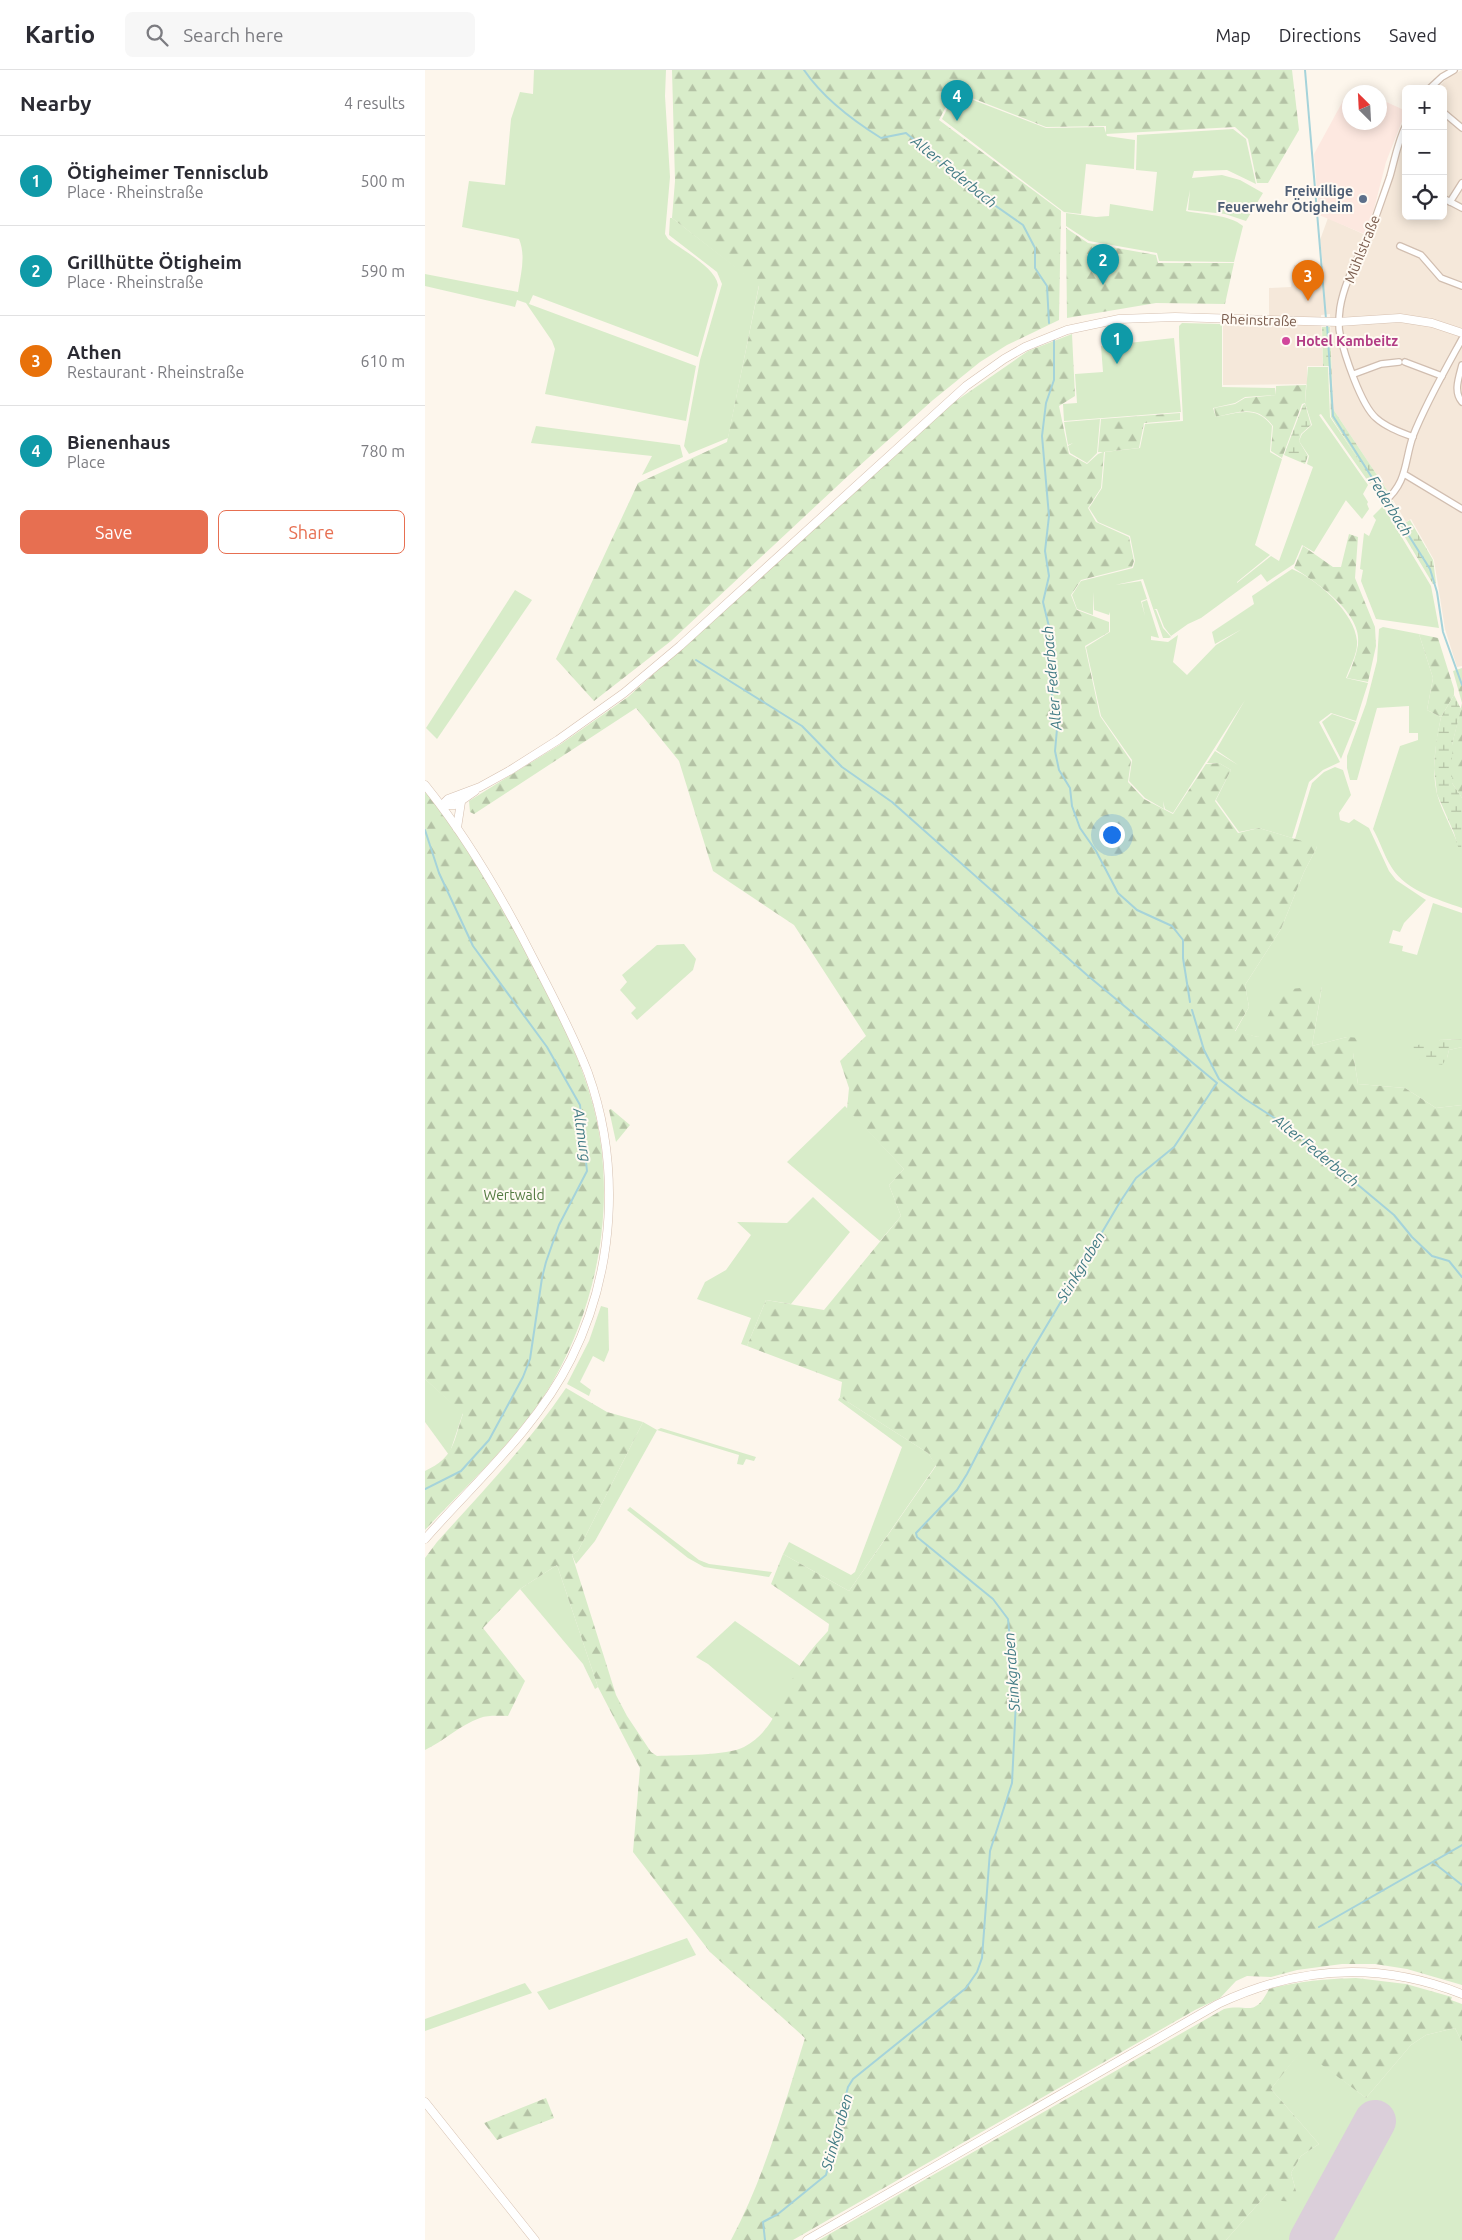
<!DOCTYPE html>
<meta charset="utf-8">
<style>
body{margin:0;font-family:Ubuntu,sans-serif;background:#f7f7f7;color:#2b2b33}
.controls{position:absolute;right:15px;top:15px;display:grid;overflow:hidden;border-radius:8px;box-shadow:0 2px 12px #0003}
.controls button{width:45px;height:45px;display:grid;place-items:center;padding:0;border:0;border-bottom:1px solid #e1e1e2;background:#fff;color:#2b2b33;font:25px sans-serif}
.compass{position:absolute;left:917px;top:15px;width:45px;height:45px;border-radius:50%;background:#fff;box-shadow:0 2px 12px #0003;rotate:336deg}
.you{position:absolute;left:686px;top:764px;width:18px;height:18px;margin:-12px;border:4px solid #fff;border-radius:50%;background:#1a73e8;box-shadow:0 0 0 8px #1a73e833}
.badge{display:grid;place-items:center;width:32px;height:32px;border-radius:50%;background:#e76f51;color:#fff;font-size:16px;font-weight:700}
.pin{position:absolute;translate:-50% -41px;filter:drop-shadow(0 1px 2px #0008)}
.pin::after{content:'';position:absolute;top:26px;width:18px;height:15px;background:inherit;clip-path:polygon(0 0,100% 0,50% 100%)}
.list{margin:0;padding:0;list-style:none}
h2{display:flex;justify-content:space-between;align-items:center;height:65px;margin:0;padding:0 20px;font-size:21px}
h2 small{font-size:16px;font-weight:400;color:#7c7c81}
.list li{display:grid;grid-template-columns:32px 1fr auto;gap:15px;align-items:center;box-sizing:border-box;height:90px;padding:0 20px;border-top:1px solid #e1e1e2}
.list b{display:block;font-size:19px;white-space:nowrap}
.list p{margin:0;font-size:16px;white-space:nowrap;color:#7c7c81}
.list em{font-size:16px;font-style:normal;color:#7c7c81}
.actions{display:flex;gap:10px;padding:15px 20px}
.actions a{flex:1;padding:11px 0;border:1px solid #e76f51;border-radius:8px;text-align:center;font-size:18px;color:#e76f51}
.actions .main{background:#e76f51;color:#fff}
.icon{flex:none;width:28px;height:28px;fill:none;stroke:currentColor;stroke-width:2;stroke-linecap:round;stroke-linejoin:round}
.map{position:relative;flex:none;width:1037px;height:2170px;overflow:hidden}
header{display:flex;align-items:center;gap:30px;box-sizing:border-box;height:70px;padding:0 25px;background:#fff;border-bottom:1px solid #e1e1e2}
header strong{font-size:24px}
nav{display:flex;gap:28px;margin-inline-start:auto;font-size:18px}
.search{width:350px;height:45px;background:#f7f7f7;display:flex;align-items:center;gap:12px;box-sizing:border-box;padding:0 18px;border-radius:8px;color:#7c7c81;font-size:19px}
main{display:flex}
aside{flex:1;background:#fff}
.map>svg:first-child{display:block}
.residential{fill:#f5e8da}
.commercial{fill:#fde8e0}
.green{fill:#d8ecc9}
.forest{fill:url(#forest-firs)}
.wetland{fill:url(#wetland-marsh)}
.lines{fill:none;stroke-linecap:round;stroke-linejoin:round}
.stream{stroke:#a5d3da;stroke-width:2}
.runway{stroke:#dbcfda;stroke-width:42}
.street-casing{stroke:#d1beb0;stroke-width:8}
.secondary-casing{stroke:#d6c0b0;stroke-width:9}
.street{stroke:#fff;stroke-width:5.5}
.secondary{stroke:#fff;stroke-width:8}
.service-dot{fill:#5c6f8a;stroke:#fffaf3;stroke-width:2}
.hotel-dot{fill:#d1479c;stroke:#fffaf3;stroke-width:2}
.labels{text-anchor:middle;stroke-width:4;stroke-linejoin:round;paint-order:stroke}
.service-label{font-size:14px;font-weight:bold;fill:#4e5e75;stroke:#fffaf3;text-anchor:end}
.street-label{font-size:14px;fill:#7a5c4d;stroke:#fffaf3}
.hotel-label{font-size:14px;font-weight:bold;fill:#b23c85;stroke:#fffaf3;text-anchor:start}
.park-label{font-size:14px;fill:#537a41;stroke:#fffaf3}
.water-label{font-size:15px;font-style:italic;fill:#437c86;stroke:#fffaf3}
</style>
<header>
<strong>Kartio</strong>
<div class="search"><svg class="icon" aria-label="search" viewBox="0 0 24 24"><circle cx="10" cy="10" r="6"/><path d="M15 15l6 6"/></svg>Search here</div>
<nav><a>Map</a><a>Directions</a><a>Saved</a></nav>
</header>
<main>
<aside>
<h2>Nearby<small>4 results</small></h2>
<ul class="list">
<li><span class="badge" style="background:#0f9aa8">1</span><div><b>Ötigheimer Tennisclub</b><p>Place · Rheinstraße</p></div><em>500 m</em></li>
<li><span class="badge" style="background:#0f9aa8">2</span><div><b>Grillhütte Ötigheim</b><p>Place · Rheinstraße</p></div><em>590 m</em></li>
<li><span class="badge" style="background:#e8710a">3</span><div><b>Athen</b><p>Restaurant · Rheinstraße</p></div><em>610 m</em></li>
<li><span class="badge" style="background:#0f9aa8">4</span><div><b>Bienenhaus</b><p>Place</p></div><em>780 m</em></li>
</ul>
<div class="actions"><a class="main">Save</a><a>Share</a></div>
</aside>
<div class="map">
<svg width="1037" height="2170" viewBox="0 0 1037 2170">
<defs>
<pattern id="forest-firs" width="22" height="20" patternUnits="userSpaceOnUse" patternTransform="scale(1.25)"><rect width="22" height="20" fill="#d8ecc9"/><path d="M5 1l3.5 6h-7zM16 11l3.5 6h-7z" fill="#b4c2a5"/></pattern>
<pattern id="wetland-marsh" width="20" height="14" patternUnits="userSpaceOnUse" patternTransform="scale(1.25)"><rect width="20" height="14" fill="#d8ecc9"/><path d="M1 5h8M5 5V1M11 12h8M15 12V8" fill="none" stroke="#b4c2a5"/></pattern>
</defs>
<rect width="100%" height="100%" fill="#fdf6ec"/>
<polygon class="residential" points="1037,0 1037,596 1032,597 1020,559 1009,490 986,449 981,452 962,420 908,339 905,244 896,245 898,296 882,296 882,314 798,315 798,253 844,255 844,218 866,217 869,195 898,196 895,170 903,148 947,168 954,151 966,100 981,63 981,146 1018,146 1018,19 1012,19 1023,7"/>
<polygon class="commercial" points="924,24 924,52 954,52 955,29 981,41 961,92 949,139 939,164 894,145 889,84 918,31 921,32"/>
<g class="green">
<path d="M109,0h132l-1,26 5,81 -5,57 3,5c14,11 47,28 50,46l-20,72 -165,-62 -4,9 167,62 -10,55 -141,-27 10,-45 -3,-8 -26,-38 -9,-3 -2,7 -90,-21v-12l93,18c3,-19 8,-36 1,-53l-57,-12 7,-46 36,4 6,-66 9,-27 13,2z"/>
<polygon points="530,23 621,58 679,57 682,66 710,70 709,99 661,94 656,144 639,142 517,49"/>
<path d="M808,59l13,10 10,45 -29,-14 -33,1 -2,7 30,-3 18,5 23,13 -17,28 -21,-7 -37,-4 2,-20 -4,21c17,4 43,3 57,15l-9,36 -75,-1 -2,-8 -68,-12 -23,-15v-13l30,4 13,-1 1,-12 43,7 4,-39 -21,-2 1,-35z"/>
<polygon points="245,148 247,148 334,215 303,368 264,384 259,376 275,290 297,214 292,202 244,165"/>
<path d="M757,253l40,1v63l53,1 1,7 -31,2 -10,6 -22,5 3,9c23,-4 40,-12 56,9l-2,26 12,7 -27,86 15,10 -33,27v1l34,-27 8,5 34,-94 -6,-3 2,-8 -10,-15 3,-7 10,-9 -7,-22 3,-36h20l2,50 43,64 -3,3 -49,-70 -2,1 49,70 -5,9 5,8 -1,2 2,5 -7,10 -18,-21 2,2 -32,52 -12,-7 -8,19 -27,18 -6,-8 -60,44 -13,6 -17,12 -7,-9 -7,-18h-3l2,1 7,18 8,9 -2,1h-6l-20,-59 -28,6 26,-4 6,18 -6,2 4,15 -3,-14 5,-2 12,38 -8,-2v4l17,2 10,-7 -5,27 14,13 29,-30 26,-16 -27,15 -3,-12 42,-28 -2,-8 40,-27c25,10 63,44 65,72 1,12 -7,26 -11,37l22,5 -12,38 -25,-8 -12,9 21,40 -17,8 -14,12 -17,56 -33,-10 -20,4 -23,-32 15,-30 -12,-7h-12l8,-12 23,14 -22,-15 29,-50 -72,113 -8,-4 -2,-8 1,8 -19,-11 -16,-17 3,-21 -31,-44 -15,-69 24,-15v-20l-1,3 -15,-5 -1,-18v23l-16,-6 -5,-14 9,-14 52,-13 2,-7 -5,-25 -32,-14 -9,-14 13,-20 3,-36 35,-4 5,-24 38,-3 -4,-84v-11z"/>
<polygon points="749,268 756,342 639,351 638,334 652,333 650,304 678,302 676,276"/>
<polygon points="675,349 672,383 662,393 645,383 643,376 648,373 643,375 639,352"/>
<polygon points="111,356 255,375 258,387 217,405 227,386 106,373"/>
<polygon points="958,436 1006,516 1014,558 951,549 936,511 938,500 935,499 939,463 944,466 951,450 948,446"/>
<polygon points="90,520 107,530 12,669 1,658"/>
<path d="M958,557l36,7 14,44 -6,32 14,7c-5,25 -10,51 -4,77 6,22 20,41 25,64 0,16 0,34 0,50 -25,-9 -55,-17 -70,-40 -8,-12 -12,-27 -19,-39l27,-83 18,-6v-7h-9v-27l-32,2 -20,72h-7l-3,-12v-12l19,-52 11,-43 2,-32z"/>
<polygon points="907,644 931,652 916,689 897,652"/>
<polygon points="910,697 918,700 926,725 914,743 915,750 924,753 929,749 944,758 964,801 971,810 1001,830 979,853 975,862 968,860 964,873 978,876 977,881 992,885 1008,833 1037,843 1037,969 1014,970 1022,988 1024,980 1037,977 1037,1035 1011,1038 980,1018 933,1014 928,983 922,967 887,976 897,917 833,967 810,962 824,937 820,915 856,859 879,802 892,777 870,769 887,713 899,702"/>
<polygon points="259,874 271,889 268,900 212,950 206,943 211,938 195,920 202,912 197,905 232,875"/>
<polygon points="420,1036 479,1099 464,1115 476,1146 455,1171 362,1092"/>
<polygon points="388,1127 425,1162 366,1234 341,1230 322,1276 316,1274 326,1248 272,1229 280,1212 301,1200 326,1165 312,1152 362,1153"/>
<polygon points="176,1236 183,1238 184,1280 179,1292 168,1286 155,1312 166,1320 164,1326 142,1314 164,1271"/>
<polygon points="0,1309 38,1343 24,1385 0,1352"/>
<polygon points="415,1327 503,1383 511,1395 424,1521 358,1484 364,1472 426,1505 430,1502 477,1377 413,1330"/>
<polygon points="218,1352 232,1360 236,1358 331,1387 329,1391 321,1389 318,1395 312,1394 314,1385 232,1360 170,1471 151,1494 147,1485 153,1481"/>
<polygon points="205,1437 274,1490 284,1494 347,1502 344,1507 279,1497 263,1488 202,1440"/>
<polygon points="132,1495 173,1617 170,1619 158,1594 95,1519"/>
<polygon points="310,1551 375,1596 349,1650 283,1594 271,1587"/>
<polygon points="262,1868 271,1885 124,1940 112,1922"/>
<polygon points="100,1913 107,1923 0,1961 0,1949"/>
<polygon points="1030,1958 1037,1972 1037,2170 801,2170 842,2124 871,2121 866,2103 876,2086 894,2074 846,2019 877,1979 941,2028 986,1975 1001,1965"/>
</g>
<g class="forest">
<polygon points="247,0 867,0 874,60 843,113 832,113 823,69 810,57 681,64 681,56 621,57 529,21 514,50 636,141 634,250 582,275 555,292 508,330 424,405 246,571 169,631 131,589 213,413 302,372 334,216 247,148 250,111"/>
<polygon points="641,158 663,173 731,185 733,193 809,193 800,234 731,233 642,248"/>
<path d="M647,264l3,62 -16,10 10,48 18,10 11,-10 5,-2h-5l3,-33 79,-6v7l-36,3 -5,25 -35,4 -3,36 -13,20 8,14 33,15 5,24 -2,6 -51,13 -10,15 6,15 32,12v10l-24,14 15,70 31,45 -3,21 16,17 29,15 33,-50 13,-1 12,7 -16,31 23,32 21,-5 43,13 8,-3 7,9 -13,25 -23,57 -36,56 4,22 -14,24 23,6 22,-47 42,-4 -10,60 35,-9 13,1 -7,15 5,31 47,4 31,20 26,-3v880l-55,-16 -32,-5h-33l-45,6 -26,7 -24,-1 -11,5 -16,17 -25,12 -402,230h-62c34,-64 53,-134 74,-202l-95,-86 -77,-100 7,-84 -42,-81 -41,-122 -37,24 -37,39 42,53 -17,35c-9,0 -20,-1 -28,2 -20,7 -36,23 -55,32v-192l12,-16c45,-50 91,-98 129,-154l41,24 36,10 -65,129 -6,4 44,140 11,21 24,36 6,4c21,-1 70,0 87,-9 32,-17 38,-52 55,-80 8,-13 19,-25 29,-36l1,-7 -58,-40 12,-30 66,37 87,-125 -8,-13 -88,-56 2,-15 -95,-36 19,-46 58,10 77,-94 -12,-31 15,-16 -57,-60 2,-21 -9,-27 26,-25 -72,-111 -81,-54 -34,-110 -43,-53 -162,106 -4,-2 -1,-11 92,-57 67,-47 325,-294 75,-52z"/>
<path d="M881,315l-1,18 -3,1 -20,54 -11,-7 2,-25c-17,-22 -33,-14 -57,-9l-2,-9 21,-4 10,-6 31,-3v-9z"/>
<path d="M924,464l9,3 -3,41 20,49 1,19 -8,36 -21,-4c5,-11 9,-22 11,-33 5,-32 -41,-62 -64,-77l9,-22 30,21h8z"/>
<polygon points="994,564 1013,568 1029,619 1029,625 1016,647 1002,640 1008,608"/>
<polygon points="1037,598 1037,728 1027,713 1027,675 1037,633 1028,601"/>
<path d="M0,718c42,53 76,113 106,173 24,48 50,96 63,148 23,92 5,192 -42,274 -30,52 -86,103 -127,147v-59c30,-14 28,-29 38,-57l-38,-35z"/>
<polygon points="186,1039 205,1055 191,1072 184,1040"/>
<path d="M931,1908l50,6 46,13 -1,3 11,4v38l-7,-14 -29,7 -15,10 -45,53 -64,-48 -31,39 48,55 -18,12 -10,17 5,18 -1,9c-12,3 -18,1 -28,-6l-41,46h-407l405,-231c24,-6 30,10 45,-20 29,-8 57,-10 87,-11z"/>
<polygon points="121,2028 129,2048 72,2070 59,2053"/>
</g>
<g class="wetland">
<polygon points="897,257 905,257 908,339 962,420 963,424 958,428 906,347 904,296 898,296"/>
<polygon points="880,334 886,355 876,364 874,371 883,386 880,394 859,385 878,335"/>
<polygon points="966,429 980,453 985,450 1008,490 1011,513 1008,514 960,434"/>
<polygon points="1029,625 1036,639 1027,675 1027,713 1037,728 1037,790 1029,763 1012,724 1009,698 1011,672 1016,647"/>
<path d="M1037,969v8l-13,3 -2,8 -5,7c-13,-2 -26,-4 -34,-15l1,-3 31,-7z"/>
</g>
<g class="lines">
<g class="stream">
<path d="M379,0c19,28 48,50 77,68l25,-5 67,57 50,35 12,23v20l12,18 2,37"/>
<polyline points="880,0 901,249"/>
<polyline points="902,254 908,346 1005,499 1012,522 1018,562 1037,615"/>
<polyline points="629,268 629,310 621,333 617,366 624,446 620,481 624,506 618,532 626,565 623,598 632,659 630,681 634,700 645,718 647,736 655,758 671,781 693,823 712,840 747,856 758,870 758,888 765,932"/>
<polyline points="271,590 377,656 417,697 467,732 662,905 792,1013 749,1077 711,1108 695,1132 596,1299 542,1404 532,1420 491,1463 492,1467 568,1529 583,1549 591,1631 587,1713 565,1781 557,1888 552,1902 541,1918 428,2009 423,2017 401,2105 353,2144 338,2152 340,2170"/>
<polyline points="0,760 14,803 48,876 122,977 155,1035 162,1101 134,1155 121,1192 117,1208 105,1289 98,1307 64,1370 36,1401 0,1419"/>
<polyline points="767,940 779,980 794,1009 820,1029 865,1058 969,1145 987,1167 1007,1186 1024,1191 1037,1207"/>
<polyline points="1009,1793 1037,1815"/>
<polyline points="894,1857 1037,1775"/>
</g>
<polyline class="runway" points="885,2170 950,2051"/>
<g class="street-casing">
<g id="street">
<polyline points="1004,19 1017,7 1029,0"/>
<polyline points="1018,42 1037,58"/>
<path d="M981,55c-8,16 -11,33 -16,51 -5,15 -11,31 -16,46 -11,29 -29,55 -34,86 -1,8 -2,18 0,26 4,20 21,71 36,84 10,9 24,14 37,19"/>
<polyline points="1018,128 1037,138"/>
<polyline points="1025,132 1037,113"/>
<polyline points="975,176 996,185 1016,208 1037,216"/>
<polyline points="980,292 1017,306"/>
<path d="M1037,295c-3,12 -9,27 0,37"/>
<polyline points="929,304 956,294 974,292"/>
<polyline points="979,404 1037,439"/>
<path d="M959,432c24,-20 20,-40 29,-66 13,-33 32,-66 49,-97"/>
</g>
</g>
<g class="secondary-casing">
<g id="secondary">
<path d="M0,715c43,53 78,114 109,175 19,37 39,74 54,113 33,92 27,198 -17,286 -35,70 -95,122 -146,180"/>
<polyline points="17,735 23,729 55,717 84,701 133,670 199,623 255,576 541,316 579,289 600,277 642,260 694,249 750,247 913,252 975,248 1007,253 1037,263"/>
<polyline points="17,735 30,735 50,721"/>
<polyline points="32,758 36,732"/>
<polyline points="0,2032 110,2170"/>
<path d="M382,2170l411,-236c80,-38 161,-43 244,-10"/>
</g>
</g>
<use href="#street" class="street"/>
<use href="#secondary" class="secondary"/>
</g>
<circle class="service-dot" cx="938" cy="129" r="5"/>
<circle class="hotel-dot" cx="861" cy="271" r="5"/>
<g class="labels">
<g class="service-label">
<text x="928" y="126">Freiwillige<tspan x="928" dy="16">Feuerwehr Ötigheim</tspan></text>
</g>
<g class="street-label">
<text transform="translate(937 179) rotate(-68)" y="5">Mühlstraße</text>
<text transform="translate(834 250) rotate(2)" y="5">Rheinstraße</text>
</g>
<g class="hotel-label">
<text x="871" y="276">Hotel Kambeitz</text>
</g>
<g class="park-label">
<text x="89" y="1130">Wertwald</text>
</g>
<g class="water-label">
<text transform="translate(529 102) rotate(39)" y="5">Alter Federbach</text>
<text transform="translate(965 436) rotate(58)" y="5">Federbach</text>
<text transform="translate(627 608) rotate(-95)" y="5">Alter Federbach</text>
<text transform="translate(157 1065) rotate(82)" y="5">Altmurg</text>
<text transform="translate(891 1081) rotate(39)" y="5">Alter Federbach</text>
<text transform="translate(656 1197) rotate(-59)" y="5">Stinkgraben</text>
<text transform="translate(587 1602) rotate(-94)" y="5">Stinkgraben</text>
<text transform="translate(412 2062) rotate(-74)" y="5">Stinkgraben</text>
</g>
</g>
</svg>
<div class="controls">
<button>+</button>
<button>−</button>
<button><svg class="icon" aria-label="locate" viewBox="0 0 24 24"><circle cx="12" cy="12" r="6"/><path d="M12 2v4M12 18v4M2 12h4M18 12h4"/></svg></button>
</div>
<svg class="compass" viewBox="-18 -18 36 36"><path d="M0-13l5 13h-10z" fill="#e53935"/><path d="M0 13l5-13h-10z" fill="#7c7c81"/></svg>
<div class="you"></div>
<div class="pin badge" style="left:692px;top:294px;background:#0f9aa8">1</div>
<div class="pin badge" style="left:678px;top:215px;background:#0f9aa8">2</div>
<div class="pin badge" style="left:883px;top:231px;background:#e8710a">3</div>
<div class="pin badge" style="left:532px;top:51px;background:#0f9aa8">4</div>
</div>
</main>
